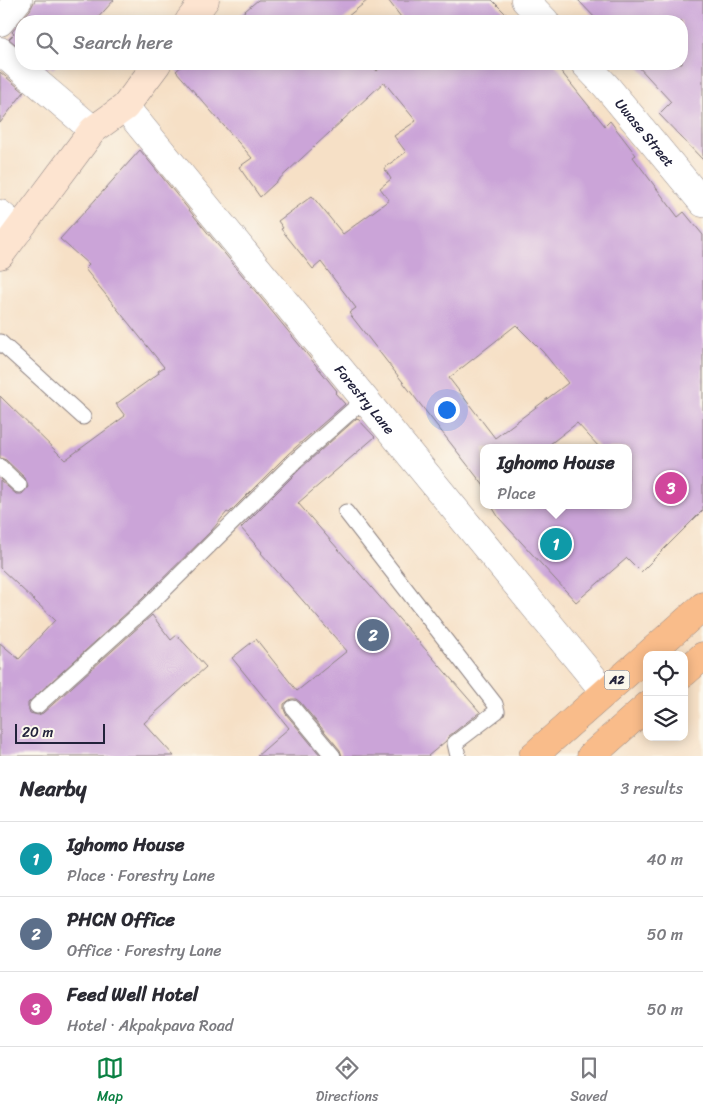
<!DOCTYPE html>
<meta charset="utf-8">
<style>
body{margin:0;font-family:Sriracha,sans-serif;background:#f7f7f7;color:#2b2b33}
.controls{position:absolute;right:15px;bottom:15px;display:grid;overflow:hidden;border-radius:10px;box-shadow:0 2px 12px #0003}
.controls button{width:45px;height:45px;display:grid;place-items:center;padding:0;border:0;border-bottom:1px solid #e1e1e2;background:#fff;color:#2b2b33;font:25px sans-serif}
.scale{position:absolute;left:15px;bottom:12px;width:90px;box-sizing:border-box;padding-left:5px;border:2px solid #22223b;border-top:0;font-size:14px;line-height:18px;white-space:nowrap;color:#22223b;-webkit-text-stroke:4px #fbf7ec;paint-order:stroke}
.you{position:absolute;left:446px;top:409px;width:18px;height:18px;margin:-12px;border:4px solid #fff;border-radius:50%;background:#1a73e8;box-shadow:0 0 0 8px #1a73e833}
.badge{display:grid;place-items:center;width:32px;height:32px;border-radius:50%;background:#0b8043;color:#fff;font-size:16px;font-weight:700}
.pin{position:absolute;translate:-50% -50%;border:2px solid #fff;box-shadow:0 1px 5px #0006}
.popup{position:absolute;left:480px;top:444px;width:152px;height:65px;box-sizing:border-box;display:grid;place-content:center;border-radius:10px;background:#fff;filter:drop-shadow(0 1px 4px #0005);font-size:16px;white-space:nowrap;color:#7c7c81}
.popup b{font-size:19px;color:#2b2b33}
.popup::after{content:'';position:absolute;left:50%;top:100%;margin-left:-10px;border:10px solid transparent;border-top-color:#fff}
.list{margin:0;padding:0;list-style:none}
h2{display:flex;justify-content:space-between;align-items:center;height:65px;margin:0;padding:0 20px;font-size:21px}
h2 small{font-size:16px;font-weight:400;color:#7c7c81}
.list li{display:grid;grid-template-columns:32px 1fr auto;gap:15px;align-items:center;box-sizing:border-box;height:75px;padding:0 20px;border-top:1px solid #e1e1e2}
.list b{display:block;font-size:19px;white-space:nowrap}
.list p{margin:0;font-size:16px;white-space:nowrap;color:#7c7c81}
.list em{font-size:16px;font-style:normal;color:#7c7c81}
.icon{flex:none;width:28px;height:28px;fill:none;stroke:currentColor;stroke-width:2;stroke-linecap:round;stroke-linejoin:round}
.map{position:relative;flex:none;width:703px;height:756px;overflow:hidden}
.search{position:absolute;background:#fff;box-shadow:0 2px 12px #0003;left:15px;right:15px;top:15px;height:55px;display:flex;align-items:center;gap:12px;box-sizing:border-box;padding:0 18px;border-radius:20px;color:#7c7c81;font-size:19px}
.sheet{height:290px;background:#fff}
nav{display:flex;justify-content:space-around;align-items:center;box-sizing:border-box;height:70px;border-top:1px solid #e1e1e2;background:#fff;font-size:14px;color:#7c7c81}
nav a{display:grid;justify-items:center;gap:2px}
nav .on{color:#0b8043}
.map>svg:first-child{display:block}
.building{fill:#cba4d8;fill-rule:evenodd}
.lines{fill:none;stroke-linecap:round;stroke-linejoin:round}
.lane-casing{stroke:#8c8180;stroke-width:17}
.street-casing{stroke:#8c8180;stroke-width:29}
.secondary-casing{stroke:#8c8180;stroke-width:29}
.highway-casing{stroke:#8c8180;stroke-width:29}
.lane{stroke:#fff;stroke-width:15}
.street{stroke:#fff;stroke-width:28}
.secondary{stroke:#fde4d0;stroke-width:28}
.highway{stroke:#f9bc8a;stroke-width:28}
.labels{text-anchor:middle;stroke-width:4.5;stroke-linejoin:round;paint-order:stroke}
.shield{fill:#fbf7ec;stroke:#636270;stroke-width:1}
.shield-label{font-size:12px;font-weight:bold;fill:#22223b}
.street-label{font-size:14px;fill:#22223b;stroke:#fbf7ec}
</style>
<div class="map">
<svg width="703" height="756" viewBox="0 0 703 756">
<rect width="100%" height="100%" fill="#fbf7ec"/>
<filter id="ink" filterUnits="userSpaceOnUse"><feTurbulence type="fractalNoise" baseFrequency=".02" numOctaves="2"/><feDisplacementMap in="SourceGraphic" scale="10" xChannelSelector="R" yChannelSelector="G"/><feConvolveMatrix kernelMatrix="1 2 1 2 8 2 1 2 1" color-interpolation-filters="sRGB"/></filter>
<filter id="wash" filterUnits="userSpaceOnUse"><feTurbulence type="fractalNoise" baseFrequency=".0096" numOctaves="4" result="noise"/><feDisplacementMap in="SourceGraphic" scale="20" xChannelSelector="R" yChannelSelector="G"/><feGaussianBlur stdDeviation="1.12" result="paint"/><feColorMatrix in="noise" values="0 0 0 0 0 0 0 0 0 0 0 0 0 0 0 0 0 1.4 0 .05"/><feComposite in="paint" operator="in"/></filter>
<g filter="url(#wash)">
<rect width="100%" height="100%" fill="#f6e0c6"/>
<g id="blocks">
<g class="building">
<polygon points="35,0 114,0 95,21 21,21 21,49 9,39 14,34 12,32 30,10"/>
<polygon points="258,0 368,0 342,21 233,21"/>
<polygon points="388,0 492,0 513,21 404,21"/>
<polygon points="578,0 703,0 703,160 659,114 671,102 636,64 682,64 682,21 598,21"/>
<polygon points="39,64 57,64 53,69 50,66 46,70"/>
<path d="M184,64h186l7,7 7,-7h171l50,62 5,-5 26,34 -3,2 45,60 6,-5 19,23v275l-62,62 -14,-14 -51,44 -77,-84 -8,-13h137v-57h-28l-23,-25 -32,25h-61v38l-135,-173 7,-5 -35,-46 -8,7 -32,-40 2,-1 -5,-7 34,-25 31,38 46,-34 -9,-12 11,-9 -7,-11 22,-16 -12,-16 22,-15 -32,-39 -124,115 -21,-30 13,-9 -76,-87zM516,325l27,27 25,31 -73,55 -46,-60z"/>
<polygon points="0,72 24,92 0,123"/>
<polygon points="140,150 337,391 335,393 345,404 288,454 229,513 227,512 212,530 142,599 28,703 28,707 30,713 38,715 43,713 152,615 171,640 177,635 206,667 144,723 174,756 0,756 0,643 19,659 55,620 0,568 0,480 16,494 22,494 28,487 25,478 6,460 0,458 0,396 65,460 125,416 116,404 159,373 158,371 164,367 85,269 89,265 60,239"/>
<polygon points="357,418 375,437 298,503 480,712 449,736 446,741 428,756 342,756 340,750 300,702 296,699 291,699 284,704 284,709 286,714 321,756 257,756 289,728 232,658 256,639 297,691 347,651 261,553 262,552 241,528 301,468"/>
</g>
</g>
</g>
<g filter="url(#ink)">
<use href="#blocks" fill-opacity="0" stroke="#8c8180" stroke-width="1"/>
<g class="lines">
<g class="lane-casing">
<g id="lane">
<polyline points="0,342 83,417"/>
<polyline points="0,467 19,485"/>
<polyline points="346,512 495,704 497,711 455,743 458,756"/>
<polyline points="37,706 148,606 295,461 366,398"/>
<polyline points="293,708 333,756"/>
</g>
</g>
<g class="street-casing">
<g id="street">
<polyline points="525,0 545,21"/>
<polyline points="0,22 18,0"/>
<polyline points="0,51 93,130"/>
<path id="s1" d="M585,64l21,22 97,117"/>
<path id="s2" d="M125,107l479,584"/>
<polyline points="0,214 19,230"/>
</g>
</g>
<g class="secondary-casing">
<g id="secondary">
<polyline points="189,21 205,0"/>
<polyline points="0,255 93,130 125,107 157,64"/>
</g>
</g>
<g class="highway-casing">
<g id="highway">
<polyline points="684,673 703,656"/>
<polyline points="533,756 703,606"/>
<polyline points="591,756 647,706"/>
</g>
</g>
<use href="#lane" class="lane"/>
<use href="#street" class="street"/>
<use href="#secondary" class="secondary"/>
<use href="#highway" class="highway"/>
</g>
</g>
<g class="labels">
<rect class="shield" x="604.5" y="670.5" width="25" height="19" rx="4"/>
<g class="shield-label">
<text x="617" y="684">A2</text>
</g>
<g class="street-label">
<text dy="5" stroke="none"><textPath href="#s1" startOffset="91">Uwase Street</textPath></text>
<text dy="5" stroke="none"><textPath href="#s2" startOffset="378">Forestry Lane</textPath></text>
</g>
</g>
</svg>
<div class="controls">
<button><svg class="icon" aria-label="locate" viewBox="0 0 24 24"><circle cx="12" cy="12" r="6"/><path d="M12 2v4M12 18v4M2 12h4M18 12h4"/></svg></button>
<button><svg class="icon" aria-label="layers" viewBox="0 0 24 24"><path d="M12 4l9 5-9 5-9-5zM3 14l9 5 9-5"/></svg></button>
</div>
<div class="scale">20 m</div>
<div class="you"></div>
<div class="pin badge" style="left:556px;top:544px;background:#0f9aa8">1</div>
<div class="popup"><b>Ighomo House</b>Place</div>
<div class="pin badge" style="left:373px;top:635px;background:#5c6f8a">2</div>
<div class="pin badge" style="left:671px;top:488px;background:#d1479c">3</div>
<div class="search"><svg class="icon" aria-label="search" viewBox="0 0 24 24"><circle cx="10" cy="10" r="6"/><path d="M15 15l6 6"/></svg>Search here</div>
</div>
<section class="sheet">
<h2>Nearby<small>3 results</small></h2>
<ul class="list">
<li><span class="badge" style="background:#0f9aa8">1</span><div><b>Ighomo House</b><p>Place · Forestry Lane</p></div><em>40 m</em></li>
<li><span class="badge" style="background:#5c6f8a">2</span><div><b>PHCN Office</b><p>Office · Forestry Lane</p></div><em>50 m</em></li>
<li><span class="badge" style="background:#d1479c">3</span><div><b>Feed Well Hotel</b><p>Hotel · Akpakpava Road</p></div><em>50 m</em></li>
</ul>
</section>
<nav>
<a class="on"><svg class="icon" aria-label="map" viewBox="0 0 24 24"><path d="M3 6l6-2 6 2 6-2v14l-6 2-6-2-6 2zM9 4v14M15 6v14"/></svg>Map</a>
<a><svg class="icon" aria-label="directions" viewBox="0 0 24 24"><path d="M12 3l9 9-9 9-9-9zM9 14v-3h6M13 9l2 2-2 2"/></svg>Directions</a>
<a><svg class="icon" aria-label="saved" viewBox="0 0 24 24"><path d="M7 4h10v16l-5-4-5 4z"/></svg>Saved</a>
</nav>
